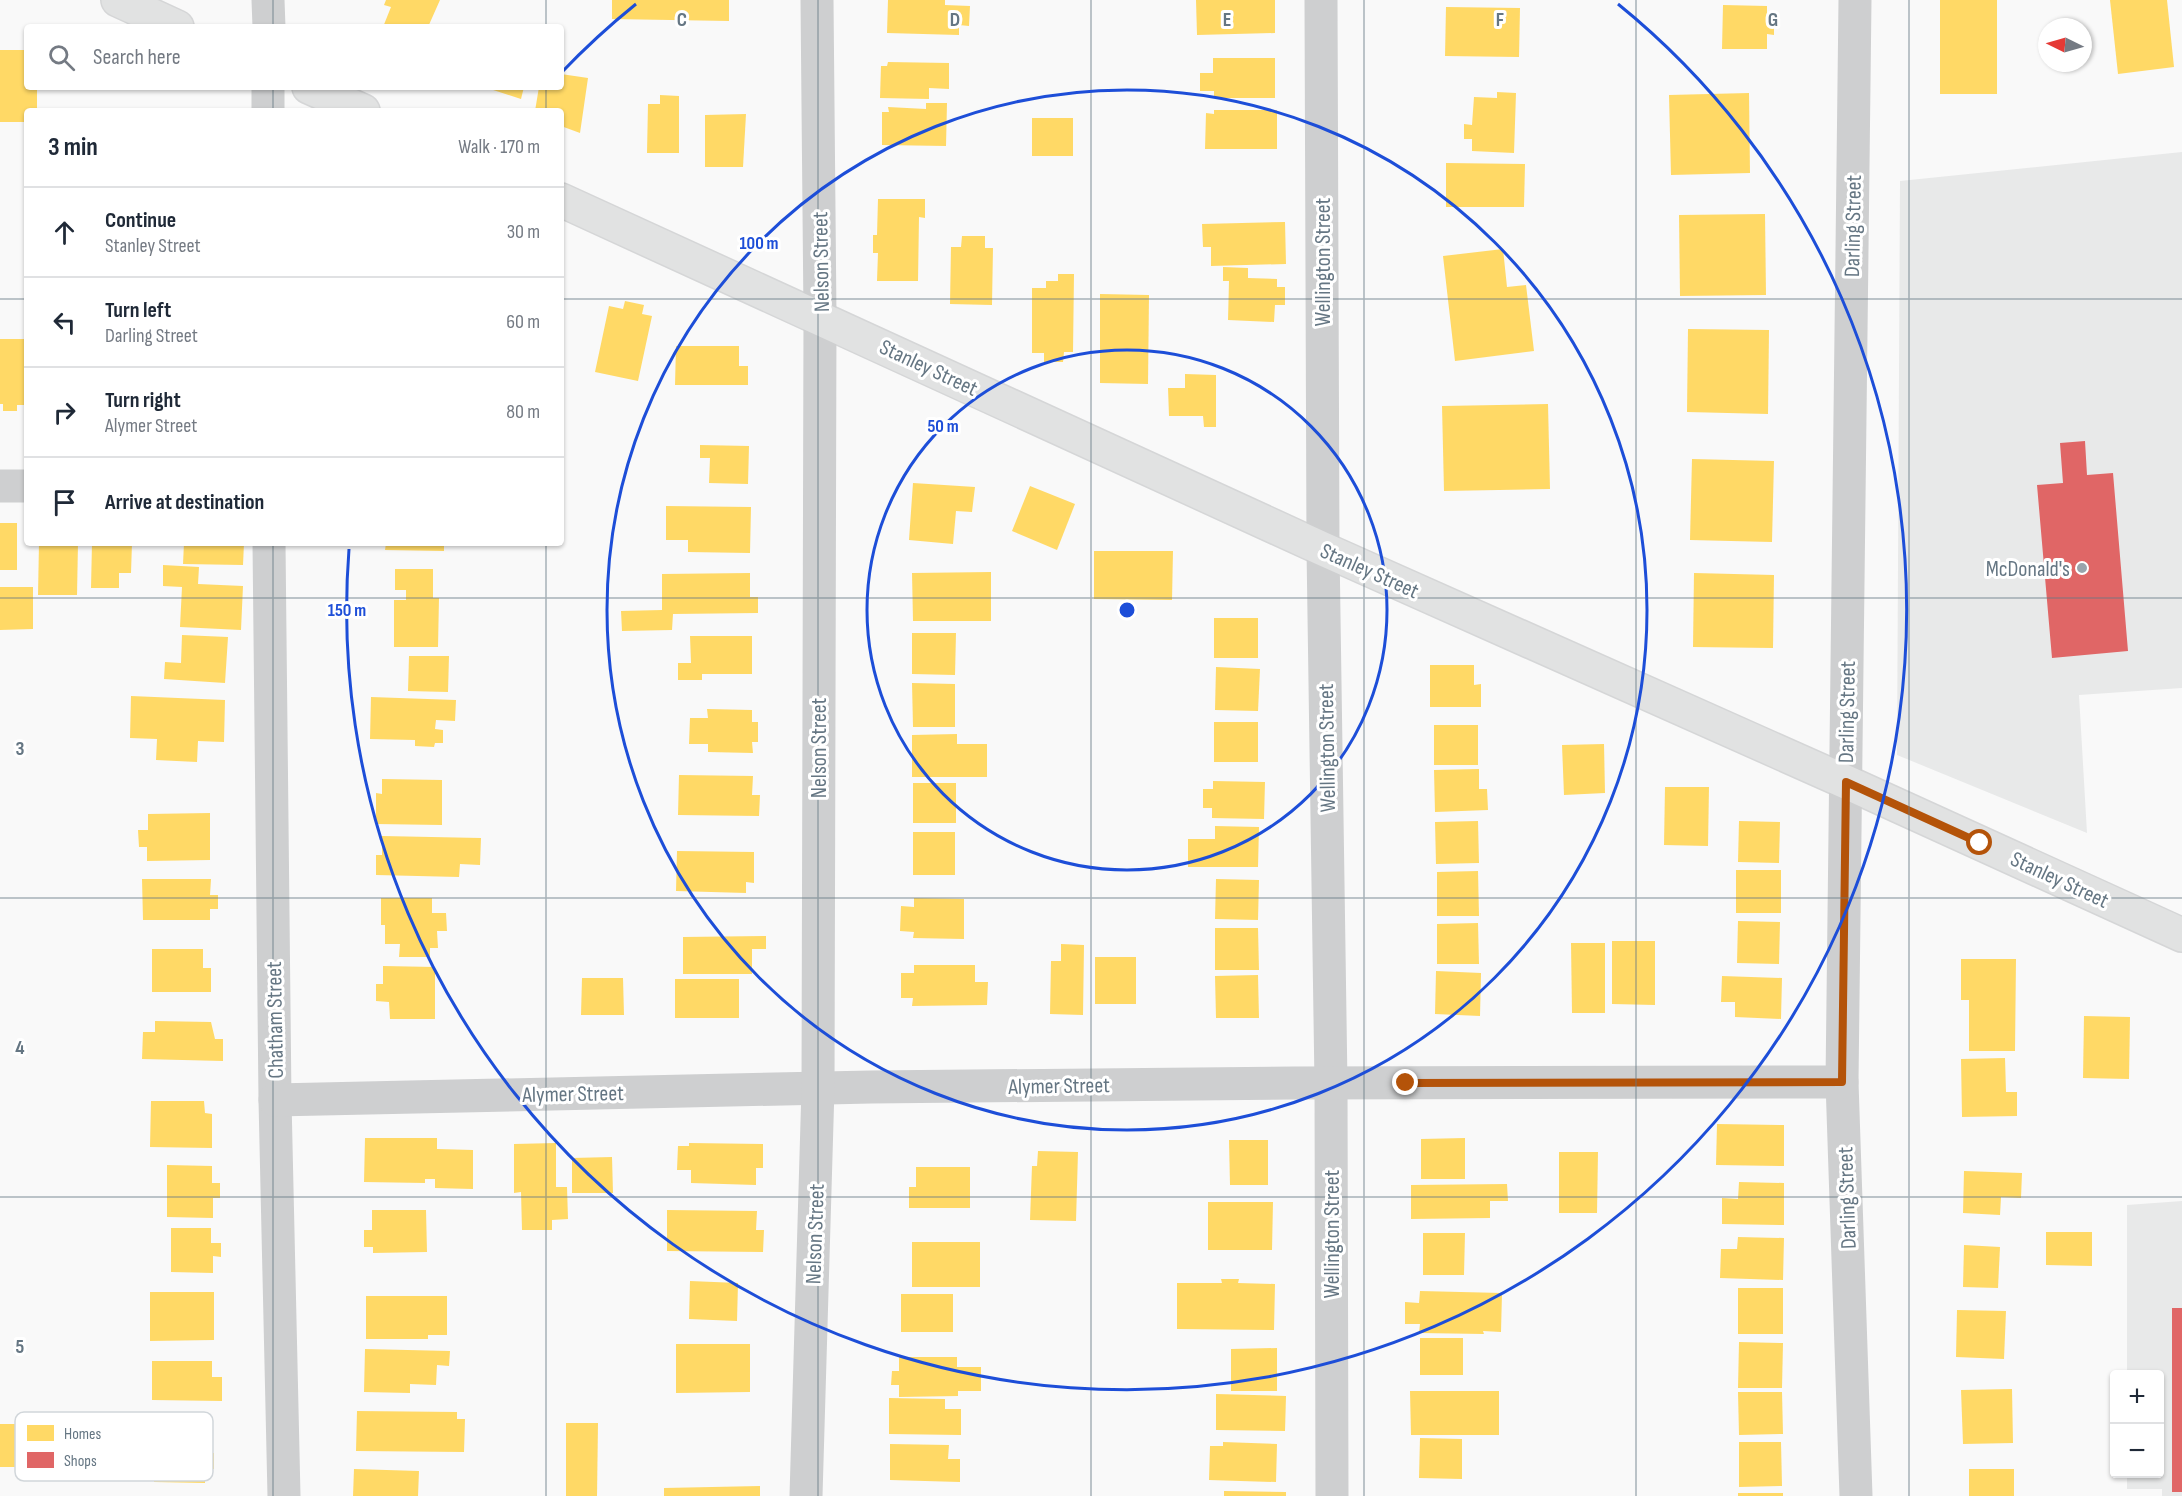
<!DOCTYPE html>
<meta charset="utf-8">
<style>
body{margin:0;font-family:"Sofia Sans Condensed",sans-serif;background:#f2f2f3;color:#1f2937}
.controls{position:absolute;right:18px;bottom:18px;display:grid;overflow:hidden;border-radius:6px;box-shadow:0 2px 4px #0004}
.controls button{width:54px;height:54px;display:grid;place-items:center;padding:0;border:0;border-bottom:2px solid #e0e1e3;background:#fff;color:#1f2937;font:30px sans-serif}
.compass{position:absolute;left:2038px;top:18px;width:54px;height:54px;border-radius:50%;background:#fff;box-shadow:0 2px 4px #0004;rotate:275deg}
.stop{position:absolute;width:18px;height:18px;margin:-14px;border:4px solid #b45309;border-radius:50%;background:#fff}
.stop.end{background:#b45309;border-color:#fff;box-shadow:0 2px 6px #0008}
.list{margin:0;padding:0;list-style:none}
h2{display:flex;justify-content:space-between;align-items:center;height:78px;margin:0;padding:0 24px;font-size:26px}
h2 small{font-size:20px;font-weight:400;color:#747a83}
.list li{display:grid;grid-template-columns:39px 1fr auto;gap:18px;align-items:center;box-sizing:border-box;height:90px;padding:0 24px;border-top:2px solid #e0e1e3}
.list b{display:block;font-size:22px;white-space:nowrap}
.list p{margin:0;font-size:20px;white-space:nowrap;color:#747a83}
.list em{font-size:20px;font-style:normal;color:#747a83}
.icon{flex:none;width:33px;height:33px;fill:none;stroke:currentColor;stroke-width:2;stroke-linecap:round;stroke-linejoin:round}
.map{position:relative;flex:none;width:2182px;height:1496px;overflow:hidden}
.search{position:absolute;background:#fff;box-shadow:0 2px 4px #0004;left:24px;top:24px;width:540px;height:66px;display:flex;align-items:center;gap:15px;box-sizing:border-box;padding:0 21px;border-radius:6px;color:#747a83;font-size:22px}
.panel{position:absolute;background:#fff;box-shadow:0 2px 4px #0004;left:24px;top:108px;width:540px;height:438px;border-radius:6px}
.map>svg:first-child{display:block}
.built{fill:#e8e9e9}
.homes{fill:#ffd966}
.shops{fill:#e06666}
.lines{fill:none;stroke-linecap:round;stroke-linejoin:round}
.secondary-casing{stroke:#d5d6d7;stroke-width:36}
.street{stroke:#cecfd0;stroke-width:33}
.secondary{stroke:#e1e2e2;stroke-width:33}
.route{stroke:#b45309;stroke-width:8}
.grid{fill:none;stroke:#657683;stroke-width:1.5;stroke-opacity:0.55}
.ring{fill:none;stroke:#1d4ed8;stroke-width:3}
.poi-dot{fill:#99a4ac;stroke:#fff;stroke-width:2}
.labels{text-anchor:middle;stroke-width:6;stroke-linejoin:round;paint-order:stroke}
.street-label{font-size:22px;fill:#657683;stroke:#fff}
.poi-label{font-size:22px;fill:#657683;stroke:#fff;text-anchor:end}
.key{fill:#fff;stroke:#d1d6da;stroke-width:1.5}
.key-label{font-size:16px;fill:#657683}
.grid-label{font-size:20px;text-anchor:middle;font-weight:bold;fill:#657683;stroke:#fff;stroke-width:6;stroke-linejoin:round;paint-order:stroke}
.centre{fill:#1d4ed8;stroke:#fff;stroke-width:3}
.ring-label{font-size:18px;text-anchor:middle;font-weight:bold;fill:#1d4ed8;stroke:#fff;stroke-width:6;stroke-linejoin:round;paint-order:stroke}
</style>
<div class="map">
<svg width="2182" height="1496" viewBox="0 0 2182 1496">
<rect width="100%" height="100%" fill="#f9f9f9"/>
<g class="built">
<polygon points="2182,152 2182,688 2079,695 2087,833 1897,755 1900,181"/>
<polygon points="2182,1201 2182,1496 2162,1496 2162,1489 2127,1489 2127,1474 2160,1474 2160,1374 2127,1374 2127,1205"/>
</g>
<g class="homes">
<polygon points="386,0 440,0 428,27 383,27 391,7 384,5"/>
<polygon points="612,0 729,0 729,21 612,19"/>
<polygon points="888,0 945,0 945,5 970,6 969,26 959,25 959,35 887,33"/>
<polygon points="1196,0 1275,0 1275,33 1197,35"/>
<rect x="1940" y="0" width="57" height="94"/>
<polygon points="2110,0 2167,0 2174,67 2118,74"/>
<polygon points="1723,5 1767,6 1767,17 1774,17 1774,35 1767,34 1767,49 1722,49"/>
<polygon points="1446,7 1520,8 1519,57 1445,56"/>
<polygon points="0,50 27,50 27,87 37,87 37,111 27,111 27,122 0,122"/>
<polygon points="1213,58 1275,58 1275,98 1214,98 1214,91 1200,91 1200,73 1213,73"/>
<polygon points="888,62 949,63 949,89 929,88 929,99 880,98 881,66 887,66"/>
<polygon points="561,74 588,78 580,133 561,126 561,111 535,111 539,87 561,87"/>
<polygon points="484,87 524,87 521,99"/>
<polygon points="1497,92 1516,93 1514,153 1472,151 1472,139 1464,139 1464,124 1472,125 1474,97 1497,98"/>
<polygon points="1749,93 1750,173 1671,175 1669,95"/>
<polygon points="660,95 679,96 679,153 647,153 648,104 660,104"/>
<polygon points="926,103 947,103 946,146 882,145 882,112 889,112 888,107 926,109"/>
<polygon points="1214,110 1277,110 1277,149 1205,149 1206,113 1214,114"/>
<polygon points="746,114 743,167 705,167 705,115"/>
<rect x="1032" y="118" width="41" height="38"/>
<polygon points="1446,163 1525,164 1524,207 1446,207"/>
<polygon points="878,199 925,199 925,218 919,217 918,281 877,281 878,253 873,253 873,235 877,235"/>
<polygon points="1765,214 1766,295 1680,296 1679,215"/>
<polygon points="1285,222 1286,264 1211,266 1211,247 1203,247 1202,224"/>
<polygon points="962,236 985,236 985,248 993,248 992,305 950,304 951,247 961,247"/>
<polygon points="1503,249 1507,287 1526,285 1534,351 1455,361 1443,256"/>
<polygon points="1223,267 1248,268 1248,278 1277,279 1277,287 1285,287 1285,305 1275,305 1274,322 1228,320 1229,281 1223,281"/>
<polygon points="1058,274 1074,274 1073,352 1064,352 1063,362 1044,362 1044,353 1032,353 1032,288 1046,288 1046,281 1058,281"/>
<polygon points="1100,294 1149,295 1148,384 1100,383"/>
<polygon points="625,301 644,305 642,314 652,316 638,381 595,372 609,306 623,309"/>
<polygon points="1688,329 1769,330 1768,414 1687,412"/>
<polygon points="0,339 27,339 27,405 17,405 17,411 3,411 3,404 0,404"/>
<polygon points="676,346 739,346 739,366 748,366 748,385 675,385"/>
<polygon points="1185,374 1216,375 1216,427 1204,427 1203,416 1169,416 1168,388 1185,388"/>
<polygon points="1548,404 1550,489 1444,491 1442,406"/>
<polygon points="700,445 749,446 748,484 709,483 710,458 700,458"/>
<polygon points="1692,459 1774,461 1772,542 1690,540"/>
<polygon points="913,483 975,487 972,512 956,511 953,544 909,540"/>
<polygon points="1030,486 1075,504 1057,550 1012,531"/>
<polygon points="666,506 751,507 750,553 688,552 688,540 666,540"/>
<rect x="0" y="523" width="17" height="47"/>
<polygon points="39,543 78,543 77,595 38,595"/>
<polygon points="92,543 132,543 131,573 119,573 119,588 91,588"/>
<polygon points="184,543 244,543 243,565 183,564"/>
<polygon points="386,543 444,543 444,551 385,550"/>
<polygon points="1094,551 1173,551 1172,600 1094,599"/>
<polygon points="163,565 199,567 198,584 243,586 241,630 180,627 182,587 163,586"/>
<polygon points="395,569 433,569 433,598 439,598 438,647 394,647 394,600 406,600 406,590 395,590"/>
<polygon points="991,572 991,621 913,621 912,573"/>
<polygon points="750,573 750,597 758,597 758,613 673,614 672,630 622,631 621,611 662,610 662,574"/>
<polygon points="1694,573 1774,575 1773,648 1693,647"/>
<polygon points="0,587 33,587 33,629 0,630"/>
<rect x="1214" y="618" width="44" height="40"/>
<polygon points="912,633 956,633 955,675 912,674"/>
<polygon points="182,635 228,637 225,683 164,679 165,662 181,663"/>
<polygon points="690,636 752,636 752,674 702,674 702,680 678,680 678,663 691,663"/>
<polygon points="409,656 449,656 448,692 408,691"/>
<polygon points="1430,665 1474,665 1474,685 1481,684 1481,707 1430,707"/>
<polygon points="1216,667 1260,669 1258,711 1215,710"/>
<polygon points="912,683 955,684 955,727 913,727"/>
<polygon points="131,696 225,700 224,742 198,741 197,762 156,760 157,739 130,738"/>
<polygon points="371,697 456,700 455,721 436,720 435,729 443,730 443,743 435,743 434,747 415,746 415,740 370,739"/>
<polygon points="707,709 752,710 752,722 758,722 758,742 752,742 753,753 708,752 708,744 689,744 690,718 708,718"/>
<rect x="1214" y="722" width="44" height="40"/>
<rect x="1434" y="725" width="44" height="40"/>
<polygon points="957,734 957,744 987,744 987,777 912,777 912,735"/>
<polygon points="1604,744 1605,793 1564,795 1562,745"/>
<polygon points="1479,769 1479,789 1487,789 1488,810 1435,812 1434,770"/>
<polygon points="679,775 753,776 752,795 760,795 759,816 678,815"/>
<polygon points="382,779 442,780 442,825 376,824 376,793 382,794"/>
<polygon points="1213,781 1265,782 1264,819 1212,818 1212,808 1203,808 1203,789 1213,789"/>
<rect x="913" y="783" width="43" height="40"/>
<polygon points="1665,787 1709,787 1708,846 1664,845"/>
<polygon points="210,813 210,860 147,861 147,847 139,847 138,830 148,830 148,814"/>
<polygon points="1478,821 1479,863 1436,864 1435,822"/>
<polygon points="1739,821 1780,822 1779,863 1738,862"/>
<polygon points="1215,826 1259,827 1258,867 1188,867 1188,839 1215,839"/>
<rect x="913" y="832" width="42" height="43"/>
<polygon points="382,836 481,838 480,865 460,864 459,877 376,875 376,855 382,855"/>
<polygon points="677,851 754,852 754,883 746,882 746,893 676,891"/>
<rect x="1736" y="870" width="45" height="43"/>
<polygon points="1478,871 1479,916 1437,916 1437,872"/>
<polygon points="142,879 211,879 210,895 218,895 218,909 210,909 210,920 143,920"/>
<polygon points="1216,879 1259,880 1258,920 1215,919"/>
<polygon points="381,898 432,898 432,913 446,913 447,931 437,931 438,948 430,948 430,957 399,957 400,944 385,944 385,925 381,925"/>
<polygon points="914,898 964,899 964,939 913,938 914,932 900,931 901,906 914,907"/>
<polygon points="1738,921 1780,922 1779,964 1737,963"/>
<polygon points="1478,923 1479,964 1437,964 1437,924"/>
<polygon points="1215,928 1258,928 1259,970 1215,970"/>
<polygon points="766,936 766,949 752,949 752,974 683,974 683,937"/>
<polygon points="1612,941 1655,941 1655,1005 1612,1004"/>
<polygon points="1571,943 1605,943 1605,1013 1572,1013"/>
<polygon points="1061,944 1084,945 1083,1015 1050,1014 1051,961 1061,961"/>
<polygon points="152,949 203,949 203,968 211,968 211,992 152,992"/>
<rect x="1095" y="957" width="41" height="47"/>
<polygon points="1961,959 2016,959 2015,1051 1969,1051 1969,1000 1961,1000"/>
<polygon points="914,965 975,965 975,982 988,982 987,1005 912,1006 913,998 901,998 901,973 914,973"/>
<polygon points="383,966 435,967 435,1019 390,1019 389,1002 376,1001 376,984 383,984"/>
<polygon points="1436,971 1481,973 1480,1016 1435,1014"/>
<polygon points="1258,975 1259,1018 1216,1018 1215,976"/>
<polygon points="1722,976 1782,978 1781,1019 1735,1017 1735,1002 1721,1002"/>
<polygon points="582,978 623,978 624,1015 581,1015"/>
<rect x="675" y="979" width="64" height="39"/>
<polygon points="2084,1016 2130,1017 2129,1079 2083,1078"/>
<polygon points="155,1021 211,1022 215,1039 223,1039 223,1061 142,1059 143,1032 155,1032"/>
<polygon points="2005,1058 2006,1092 2017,1092 2017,1116 1962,1117 1961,1059"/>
<polygon points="151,1101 204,1101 205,1113 212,1114 212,1148 150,1147"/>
<polygon points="1717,1124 1784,1125 1784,1166 1716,1165"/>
<polygon points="365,1138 437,1138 437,1149 473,1150 473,1189 435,1188 435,1179 425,1179 425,1183 364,1182"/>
<polygon points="1465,1138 1465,1179 1421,1179 1421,1139"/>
<polygon points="1229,1140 1268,1140 1268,1185 1230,1185"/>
<polygon points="556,1143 556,1187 567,1187 568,1219 552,1220 552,1230 522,1230 521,1192 514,1193 514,1144"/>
<polygon points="689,1143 763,1144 763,1168 756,1168 756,1185 691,1183 691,1170 677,1170 678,1146 689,1146"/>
<polygon points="1038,1151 1078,1152 1076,1221 1030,1220 1032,1166 1037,1166"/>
<polygon points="1559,1152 1598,1152 1597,1213 1559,1213"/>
<polygon points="612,1157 613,1193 572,1193 572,1158"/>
<polygon points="167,1165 212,1166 212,1183 220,1183 220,1198 213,1198 213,1218 167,1217"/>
<polygon points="916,1167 970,1167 970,1208 909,1208 909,1187 916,1187"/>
<polygon points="1964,1171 2022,1173 2021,1198 2001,1197 2000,1215 1963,1213"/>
<polygon points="1739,1182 1784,1183 1784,1225 1722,1224 1722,1198 1738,1199"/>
<polygon points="1507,1184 1508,1201 1490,1201 1490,1218 1411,1219 1411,1185"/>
<polygon points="1208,1202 1273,1202 1272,1250 1208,1250"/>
<polygon points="372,1210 426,1210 427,1252 373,1253 373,1247 364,1247 364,1230 372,1230"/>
<polygon points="667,1210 757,1211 756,1230 764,1230 763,1252 667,1251"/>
<polygon points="171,1228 211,1228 211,1243 221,1243 221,1257 213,1256 213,1273 171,1272"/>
<polygon points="2046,1232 2092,1232 2092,1266 2046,1265"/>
<polygon points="1423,1233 1465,1233 1464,1275 1423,1275"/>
<polygon points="1738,1237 1784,1238 1783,1280 1720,1278 1721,1249 1737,1249"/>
<rect x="912" y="1242" width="68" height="45"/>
<polygon points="1964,1245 2000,1247 1998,1288 1963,1287"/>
<polygon points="1221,1279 1239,1279 1238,1283 1275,1284 1274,1330 1177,1329 1177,1283 1222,1283"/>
<polygon points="690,1281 738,1283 737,1321 689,1319"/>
<rect x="1738" y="1288" width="45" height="46"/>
<polygon points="1420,1291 1502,1293 1501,1332 1483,1331 1484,1334 1419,1333 1420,1324 1405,1324 1405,1302 1419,1303"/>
<polygon points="150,1292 214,1292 214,1340 150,1341"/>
<rect x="901" y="1294" width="52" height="38"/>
<polygon points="366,1296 447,1296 447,1335 428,1335 428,1339 366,1339"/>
<polygon points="1957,1310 2006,1311 2004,1359 1956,1357"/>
<rect x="1420" y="1338" width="43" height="37"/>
<polygon points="1739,1342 1783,1343 1782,1388 1738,1388"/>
<polygon points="676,1344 750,1344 750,1392 676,1393"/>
<polygon points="1277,1348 1277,1391 1231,1391 1231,1349"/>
<polygon points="365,1349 450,1351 449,1366 437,1365 436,1385 410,1384 410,1393 364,1392"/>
<polygon points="899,1357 957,1357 957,1367 981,1367 981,1391 958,1391 958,1396 899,1397 899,1385 891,1385 892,1371 899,1371"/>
<polygon points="152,1361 212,1361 212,1377 222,1377 222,1401 152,1400"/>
<polygon points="2012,1389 2013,1443 1963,1444 1961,1390"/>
<polygon points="1410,1391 1499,1391 1499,1435 1411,1435"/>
<polygon points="1738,1392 1782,1392 1783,1434 1739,1435"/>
<polygon points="1216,1394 1286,1396 1285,1431 1216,1430"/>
<polygon points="889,1398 945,1399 945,1409 961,1409 961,1435 889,1434"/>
<polygon points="357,1411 457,1412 457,1419 465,1419 464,1452 356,1451"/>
<polygon points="566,1423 598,1423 597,1496 566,1496"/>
<rect x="0" y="1424" width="39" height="43"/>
<polygon points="1420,1438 1462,1439 1462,1479 1419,1478"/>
<polygon points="155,1440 205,1441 204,1453 214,1453 214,1469 205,1469 205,1483 154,1482"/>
<polygon points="1223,1442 1277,1444 1276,1482 1209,1480 1210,1446 1223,1446"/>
<polygon points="1739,1442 1781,1442 1782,1486 1739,1487"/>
<polygon points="890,1444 949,1445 948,1459 960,1459 960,1482 890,1480"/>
<polygon points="354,1469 419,1471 418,1496 353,1496"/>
<rect x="1969" y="1469" width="45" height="27"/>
<polygon points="760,1486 760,1496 664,1496 664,1488"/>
<polygon points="1224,1491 1286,1492 1286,1496 1224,1496"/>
<rect x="1738" y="1493" width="45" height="3"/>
</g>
<g class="shops">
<polygon points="2085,441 2087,475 2113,473 2128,651 2052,658 2037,485 2063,483 2060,443"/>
<rect x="2172" y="1308" width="10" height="184"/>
</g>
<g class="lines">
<g class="secondary-casing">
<g id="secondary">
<polyline points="118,0 177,27"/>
<polyline points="309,87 363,111"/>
<polyline points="561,200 1323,549 1846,782 2182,935"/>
</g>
</g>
<g class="street">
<polyline points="268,0 269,27"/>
<polyline points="1321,0 1323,549 1331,1084 1332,1496"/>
<polyline points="1855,0 1842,1082 1856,1496"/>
<polyline points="268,111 268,87"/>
<polyline points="0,486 27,486"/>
<polyline points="269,543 275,1100 284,1496"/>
<polyline points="275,1100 871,1087 1293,1083 1842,1082"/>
<polyline points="806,1496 818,1088 820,317 817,0"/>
</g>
<use href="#secondary" class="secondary"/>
</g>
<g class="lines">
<polyline class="route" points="1406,1083 1842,1082 1846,782 1980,843"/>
</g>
<path class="grid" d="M273,0v27M546,0v27M818,0v1496M1091,0v1496M1364,0v1496M1636,0v1496M1909,0v1496M273,87v24M546,87v24M0,299h27M561,299h1621M273,543v953M546,543v953M0,598h2182M0,898h2182M0,1197h2182"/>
<g class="ring">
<circle cx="1127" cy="610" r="260"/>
<circle cx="1127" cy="610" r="520"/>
<path d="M561 73A780 780 0 0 1 636 4M1618 4A780 780 0 1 1 349 549"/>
</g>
<circle class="poi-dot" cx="2082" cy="568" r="6"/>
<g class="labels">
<g class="street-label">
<text transform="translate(1852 226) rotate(-89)" y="8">Darling Street</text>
<text transform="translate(820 262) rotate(-91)" y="8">Nelson Street</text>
<text transform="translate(1322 262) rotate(-90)" y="8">Wellington Street</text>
<text transform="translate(929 367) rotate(25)" y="8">Stanley Street</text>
<text transform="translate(1370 570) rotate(24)" y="8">Stanley Street</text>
<text transform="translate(1846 712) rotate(-89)" y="8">Darling Street</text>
<text transform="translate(818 748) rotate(-90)" y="8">Nelson Street</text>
<text transform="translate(1326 748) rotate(-91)" y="8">Wellington Street</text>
<text transform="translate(2060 879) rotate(25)" y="8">Stanley Street</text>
<text transform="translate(274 1020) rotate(-91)" y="8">Chatham Street</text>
<text transform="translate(1059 1085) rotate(-1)" y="8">Alymer Street</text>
<text transform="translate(573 1093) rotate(-1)" y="8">Alymer Street</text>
<text transform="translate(1846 1198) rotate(-92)" y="8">Darling Street</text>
<text transform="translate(814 1234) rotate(-88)" y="8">Nelson Street</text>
<text transform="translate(1331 1234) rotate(-90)" y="8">Wellington Street</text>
</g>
<g class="poi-label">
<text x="2070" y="576">McDonald's</text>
</g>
</g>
<rect x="15" y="1412" width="198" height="69" rx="9" class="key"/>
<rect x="27" y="1425" width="27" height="16" fill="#ffd966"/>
<rect x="27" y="1452" width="27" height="16" fill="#e06666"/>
<g class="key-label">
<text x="64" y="1439">Homes</text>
<text x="64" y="1466">Shops</text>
</g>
<g class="grid-label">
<text x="682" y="26">C</text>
<text x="955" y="26">D</text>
<text x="1227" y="26">E</text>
<text x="1500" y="26">F</text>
<text x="1773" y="26">G</text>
<text x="20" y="755">3</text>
<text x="20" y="1054">4</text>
<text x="20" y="1353">5</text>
</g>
<circle cx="1127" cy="610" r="9" class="centre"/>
<g class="ring-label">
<text x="759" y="249">100 m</text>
<text x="943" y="432">50 m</text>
<text x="347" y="616">150 m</text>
</g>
</svg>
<div class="controls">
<button>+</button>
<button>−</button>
</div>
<svg class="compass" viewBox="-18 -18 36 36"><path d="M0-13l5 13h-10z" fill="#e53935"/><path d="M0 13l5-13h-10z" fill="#747a83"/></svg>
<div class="stop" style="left:1980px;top:843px"></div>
<div class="stop end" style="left:1406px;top:1083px"></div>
<div class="search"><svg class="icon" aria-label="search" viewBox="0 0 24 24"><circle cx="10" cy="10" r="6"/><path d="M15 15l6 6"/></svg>Search here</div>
<section class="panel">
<h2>3 min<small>Walk · 170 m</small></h2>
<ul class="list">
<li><svg class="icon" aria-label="ahead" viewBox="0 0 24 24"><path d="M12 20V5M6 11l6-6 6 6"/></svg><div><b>Continue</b><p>Stanley Street</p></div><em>30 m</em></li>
<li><svg class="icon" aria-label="left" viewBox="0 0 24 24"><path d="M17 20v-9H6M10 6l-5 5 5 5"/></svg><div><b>Turn left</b><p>Darling Street</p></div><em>60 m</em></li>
<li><svg class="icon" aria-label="right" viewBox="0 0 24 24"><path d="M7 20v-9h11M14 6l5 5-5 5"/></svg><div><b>Turn right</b><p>Alymer Street</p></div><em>80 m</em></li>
<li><svg class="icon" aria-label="arrive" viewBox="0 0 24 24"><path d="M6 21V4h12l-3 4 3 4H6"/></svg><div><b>Arrive at destination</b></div></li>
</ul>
</section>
</div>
